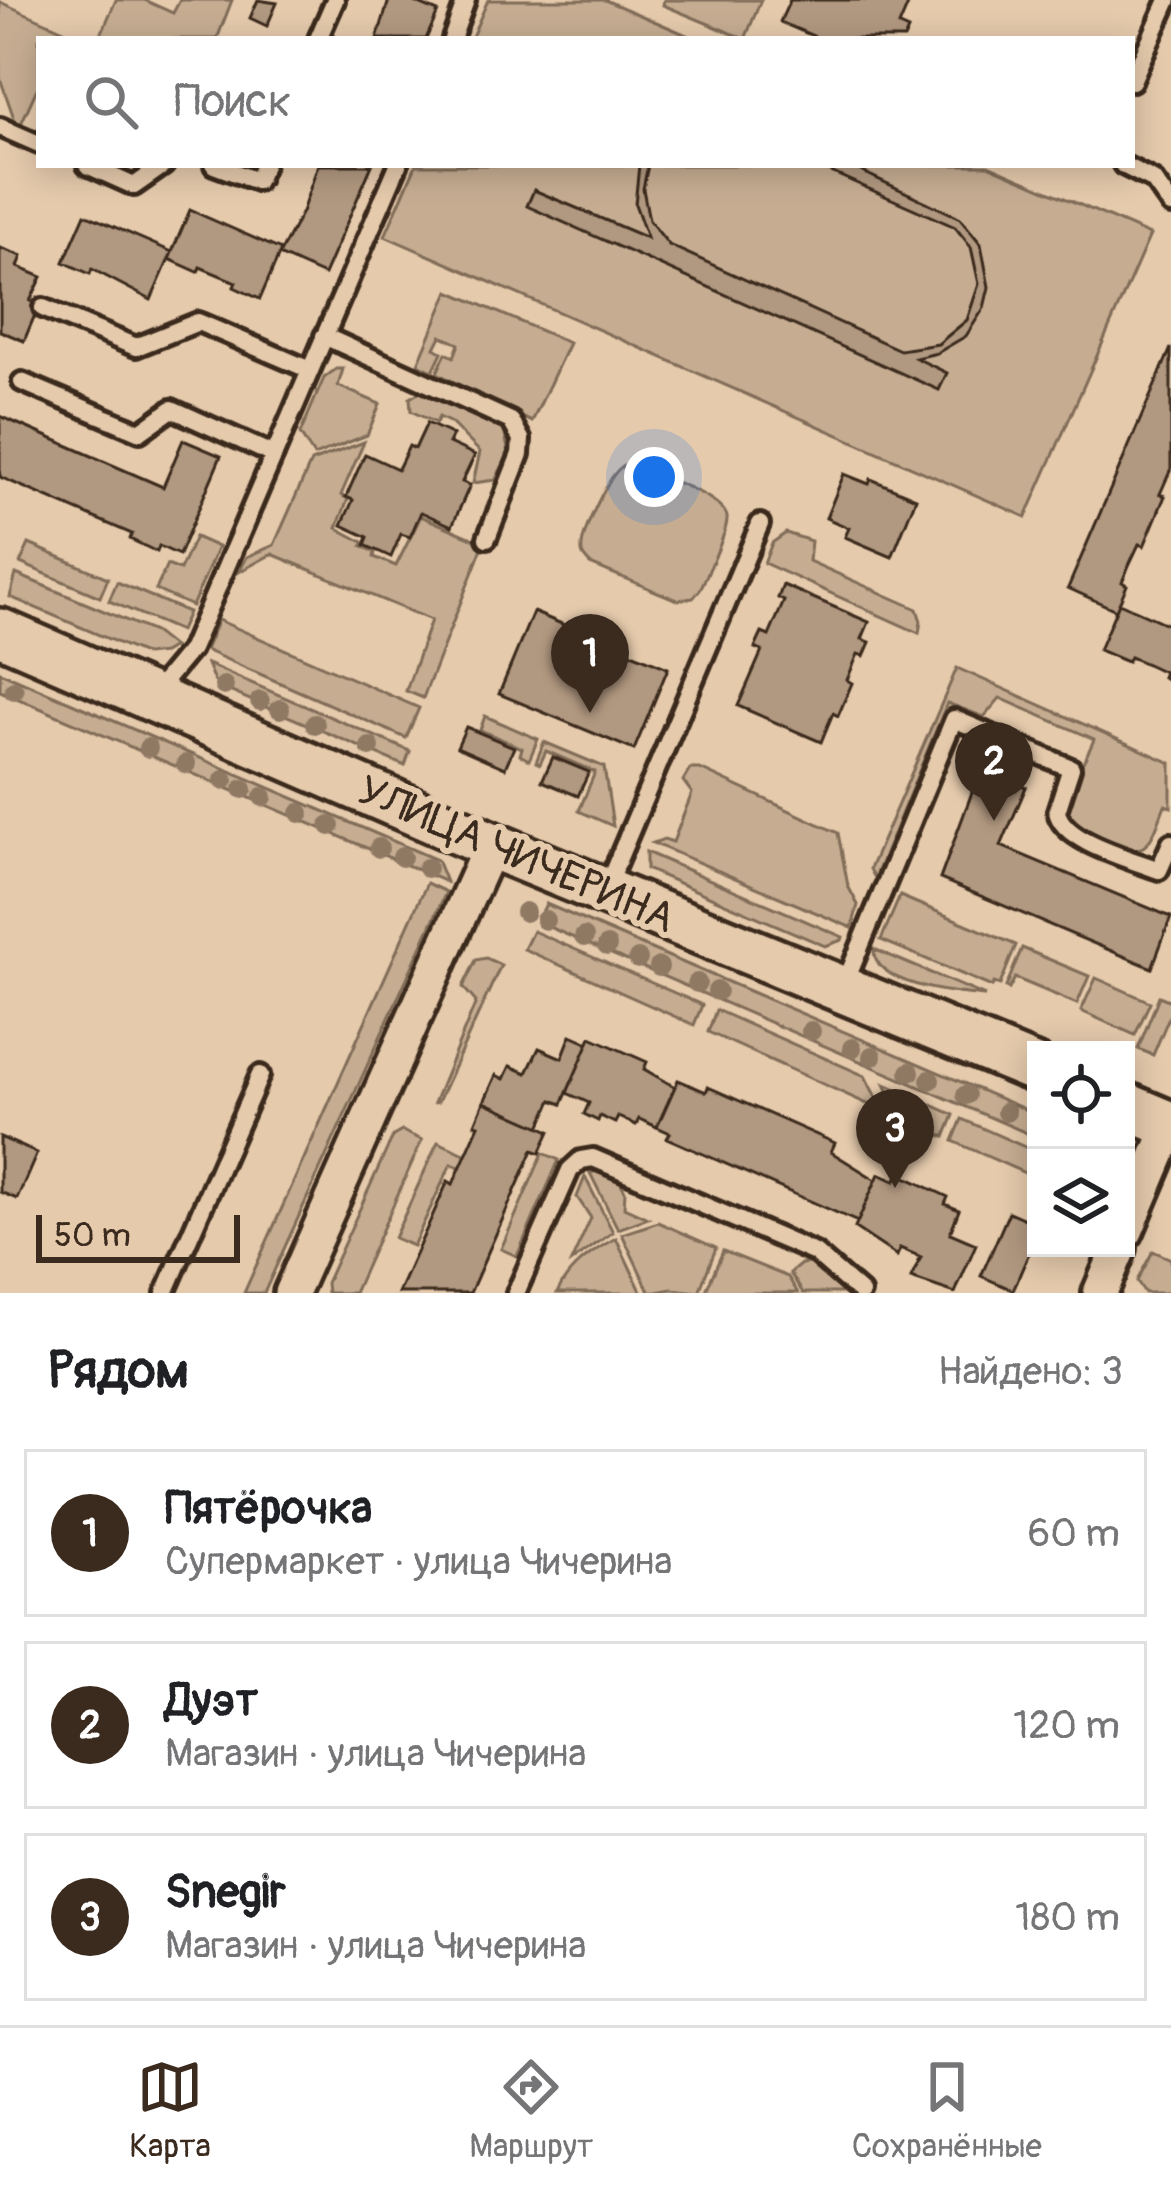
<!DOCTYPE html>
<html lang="ru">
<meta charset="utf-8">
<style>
body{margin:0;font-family:Pangolin,sans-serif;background:#f6f6f6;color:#202124}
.controls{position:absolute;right:36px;bottom:36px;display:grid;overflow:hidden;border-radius:0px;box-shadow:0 6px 30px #0003}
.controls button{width:108px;height:108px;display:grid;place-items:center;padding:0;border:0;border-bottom:3px solid #e0e0e0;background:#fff;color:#202124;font:60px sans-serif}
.scale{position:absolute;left:36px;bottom:30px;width:204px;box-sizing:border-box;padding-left:12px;border:6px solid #3b2a1e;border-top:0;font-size:33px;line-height:42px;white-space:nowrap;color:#3b2a1e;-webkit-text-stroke:9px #e5caac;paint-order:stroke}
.you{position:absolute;left:654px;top:477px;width:42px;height:42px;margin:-30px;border:9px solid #fff;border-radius:50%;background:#1a73e8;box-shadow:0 0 0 18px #1a73e833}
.badge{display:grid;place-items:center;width:78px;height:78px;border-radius:50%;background:#3b2a1e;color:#fff;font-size:39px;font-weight:700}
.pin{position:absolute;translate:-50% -99px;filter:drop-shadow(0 3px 6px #0008)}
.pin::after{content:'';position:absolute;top:63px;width:42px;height:36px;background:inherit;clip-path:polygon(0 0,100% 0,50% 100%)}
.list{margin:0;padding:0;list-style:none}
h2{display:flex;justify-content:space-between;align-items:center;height:156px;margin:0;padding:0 48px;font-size:51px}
h2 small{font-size:39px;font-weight:400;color:#757577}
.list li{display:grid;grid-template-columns:78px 1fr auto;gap:36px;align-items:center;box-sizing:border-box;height:168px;margin:0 24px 24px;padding:0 24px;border:3px solid #e0e0e0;border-radius:0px}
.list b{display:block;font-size:45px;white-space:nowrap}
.list p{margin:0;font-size:39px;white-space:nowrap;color:#757577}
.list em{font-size:39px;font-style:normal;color:#757577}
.icon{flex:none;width:66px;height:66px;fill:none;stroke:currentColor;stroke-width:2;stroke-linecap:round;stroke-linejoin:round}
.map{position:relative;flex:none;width:1171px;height:1293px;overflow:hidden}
.search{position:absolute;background:#fff;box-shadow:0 6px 30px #0003;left:36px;right:36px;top:36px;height:132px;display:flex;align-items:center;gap:30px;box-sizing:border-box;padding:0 42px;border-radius:0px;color:#757577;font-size:45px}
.sheet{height:732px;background:#fff}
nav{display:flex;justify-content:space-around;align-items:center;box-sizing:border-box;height:168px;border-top:3px solid #e0e0e0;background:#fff;font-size:33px;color:#757577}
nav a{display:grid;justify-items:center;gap:6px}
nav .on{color:#3b2a1e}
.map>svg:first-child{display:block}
.green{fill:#c6ad92;stroke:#806c58;stroke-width:3}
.building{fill:#b19880;stroke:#3b2a1e;stroke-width:3}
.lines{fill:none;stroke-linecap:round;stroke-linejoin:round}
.lane-casing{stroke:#3b2a1e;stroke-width:26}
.street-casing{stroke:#3b2a1e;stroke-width:42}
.secondary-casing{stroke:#3b2a1e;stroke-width:54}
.lane{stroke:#e5caac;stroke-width:16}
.street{stroke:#e5caac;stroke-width:33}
.secondary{stroke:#e5caac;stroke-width:45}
.tree{fill:#8f7964}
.labels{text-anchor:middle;stroke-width:12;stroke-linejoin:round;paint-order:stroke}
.street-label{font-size:42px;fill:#3b2a1e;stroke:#e5caac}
</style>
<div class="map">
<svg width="1171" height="1293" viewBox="0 0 1171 1293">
<rect width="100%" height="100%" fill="#e5caac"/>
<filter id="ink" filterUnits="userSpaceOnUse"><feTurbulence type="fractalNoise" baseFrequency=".00833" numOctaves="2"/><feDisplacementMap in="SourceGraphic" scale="24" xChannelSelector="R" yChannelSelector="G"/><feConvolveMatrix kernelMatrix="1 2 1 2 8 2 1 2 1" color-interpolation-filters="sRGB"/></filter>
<g filter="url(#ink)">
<g class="green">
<polygon points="116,0 144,0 173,13 180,0 232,0 217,39 99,39"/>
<polygon points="488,0 605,0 696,39 471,39"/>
<polygon points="664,0 761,0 745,39 663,5"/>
<polygon points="0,2 75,35 73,39 39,39 39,84 21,124 15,121 0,78"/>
<polygon points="416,165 988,165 1150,235 1026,517 385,236"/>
<polygon points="449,291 569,343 532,422 437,373 446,353 454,357 459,344 441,336 435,348 442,352 433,371 418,364"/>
<polygon points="336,369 343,369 338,386 380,404 367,435 314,456 300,434 324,378"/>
<polygon points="423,390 504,430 509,454 495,480 473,483 480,452 451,423 439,417 436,423 411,411 410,398"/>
<polygon points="364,442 341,495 348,499 337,528 363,542 362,546 375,552 374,557 396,566 421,516 484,543 423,698 406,691 431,620 272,554 239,572 247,557 274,545 311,462"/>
<path d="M623,466h11c20,8 88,29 93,51 2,13 -21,59 -27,73l-7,8 -16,2 -87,-36c-6,-7 -9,-8 -8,-18 2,-17 27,-73 41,-80z"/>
<polygon points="786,533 811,541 809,561 917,609 921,621 919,633 764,563 772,543"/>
<polygon points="195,537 218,547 192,606 156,590 167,565 180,570"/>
<polygon points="29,544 108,578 100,597 20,563"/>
<polygon points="16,574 154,632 173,647 163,653 146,655 10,597"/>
<polygon points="117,582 188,612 180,631 109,601"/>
<polygon points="218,620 419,708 406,738 205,650"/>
<polygon points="207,664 410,751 405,766 229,691 214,681"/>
<path d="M957,668l214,95v44l-6,-2c-5,12 -11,35 -22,42 -15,10 -77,-19 -77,-38 0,-22 21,-50 28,-70l-94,-41 -16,19 -37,-14 -72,175 -5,-9z"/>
<polygon points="0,672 437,860 446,882 0,691"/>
<polygon points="485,716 538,739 529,760 520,755 522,748 480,730"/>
<polygon points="544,742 604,767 613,826 579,811 595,772 546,751 540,764 536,762"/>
<polygon points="690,769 700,769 838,833 848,886 858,905 852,928 653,843 664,839 673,842 692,793 683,781"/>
<polygon points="646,852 843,937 842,940 825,946 646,869"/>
<polygon points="427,883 446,892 264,1293 244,1293"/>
<polygon points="900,896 1016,945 1000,985 994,983 992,987 881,940"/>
<polygon points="546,904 1036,1114 1036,1137 537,922"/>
<polygon points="533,931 702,1005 694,1025 524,949"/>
<polygon points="1022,948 1089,976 1077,1004 1015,978 1009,989 1006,987"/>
<path d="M874,949l111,47c-29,-3 -112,-10 -111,-47z"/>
<polygon points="486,958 501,965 438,1102 434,1103 476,1002 463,987 476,960"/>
<polygon points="1096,978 1150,1002 1135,1035 1081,1011"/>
<polygon points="1159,996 1171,1001 1171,1012 1153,1055 1138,1049"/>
<polygon points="716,1010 865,1076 883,1111 708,1032"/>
<polygon points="885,1084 954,1115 945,1137 902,1119"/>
<polygon points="962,1119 1036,1152 1036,1178 953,1141"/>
<polygon points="402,1131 422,1140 354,1293 327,1293 326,1283 393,1136"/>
<polygon points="438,1142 467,1155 462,1168 451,1164 413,1246 394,1238"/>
<polygon points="543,1153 559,1160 517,1256 501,1249"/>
<polygon points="597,1171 618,1177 625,1191 624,1207 648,1218 618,1229 590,1173"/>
<polygon points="585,1177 613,1232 571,1262 591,1218 577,1197"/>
<polygon points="658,1222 716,1248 699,1292 672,1289 650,1293 622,1234"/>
<path d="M616,1238l26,55h-85c11,-25 35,-42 59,-55z"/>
<polygon points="723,1251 788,1277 798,1293 705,1293"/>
<polygon points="1153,1251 1171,1259 1171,1293 1145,1293 1137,1281"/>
<polygon points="812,1263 846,1293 803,1293 790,1273 801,1264"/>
</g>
<g class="building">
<polygon points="258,0 277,3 267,26 250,18"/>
<polygon points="389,0 410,0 438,12 426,39 377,39"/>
<polygon points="790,0 910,0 899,26 908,30 904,39 820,39 780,22"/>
<polygon points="318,165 372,165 324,275 279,255 302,212"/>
<polygon points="639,165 648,165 643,189 649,220 669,245 900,350 938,344 967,320 979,284 971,247 955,227 815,165 848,165 960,218 981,244 989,287 984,308 966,336 937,353 916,358 947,373 939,390 527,206 534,190 647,238 635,204"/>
<polygon points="190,210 281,250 260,299 234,287 236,282 200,267 198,272 169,259"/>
<polygon points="85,214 172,252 151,300 92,269 90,274 64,262"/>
<polygon points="0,248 22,256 18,267 42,277 30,301 39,305 24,341 0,331"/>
<polygon points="1171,348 1171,469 1160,494 1165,496 1144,546 1139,544 1130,563 1122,582 1127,585 1116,610 1068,588"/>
<polygon points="0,416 163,487 183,440 221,456 179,555 159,546 157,552 130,539 132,534 0,477"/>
<polygon points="427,423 453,435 449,443 475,455 462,482 470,485 452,526 421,512 410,537 401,534 391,557 365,545 368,537 342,525 353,500 346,497 365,454 398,469 409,446 415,449"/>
<polygon points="844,474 869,484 871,479 916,498 892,557 845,537 849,528 826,518"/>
<polygon points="783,585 869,622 862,639 870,642 864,656 858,654 847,680 852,683 838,716 833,713 821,742 738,706 762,651 755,648 762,633 769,636 784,601 778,598"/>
<polygon points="1119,603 1171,626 1171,681 1162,677 1164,672 1147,664 1130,657 1127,662 1099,650"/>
<polygon points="533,612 668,668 634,750 499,694"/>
<polygon points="466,727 514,747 505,768 457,747"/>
<polygon points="553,757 589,772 578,796 542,781"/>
<polygon points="981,768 1026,787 1001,846 1171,917 1152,968 940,879"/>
<polygon points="571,1035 589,1043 562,1104 552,1100 540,1127 484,1102 496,1075 504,1079 510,1066 527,1073 539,1048 562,1058"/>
<polygon points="591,1037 647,1062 644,1069 675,1087 657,1127 639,1119 636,1125 618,1117 615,1123 600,1116 598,1121 584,1114 589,1103 567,1093"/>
<polygon points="678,1080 706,1092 708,1087 835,1143 831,1152 876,1180 858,1222 667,1138 670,1133 657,1127"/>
<polygon points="484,1102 550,1131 540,1153 533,1150 470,1293 398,1293 448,1181 453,1184 479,1125 475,1124"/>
<polygon points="0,1137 37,1153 17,1199 0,1192"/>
<polygon points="879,1174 895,1181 899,1174 948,1197 945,1204 959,1210 950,1233 976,1244 955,1293 911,1278 921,1257 900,1248 897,1256 855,1228"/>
<polygon points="1009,1212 1036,1224 1036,1237 1013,1290 981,1276"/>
</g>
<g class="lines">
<g class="lane-casing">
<g id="lane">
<polyline points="318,39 335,0"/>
<polyline points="452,39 466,0"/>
<polyline points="1132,81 1168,0"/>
<polyline points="0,127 39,144"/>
<polyline points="87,165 134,186 164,165"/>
<polyline points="214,165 257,181 264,165"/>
<polyline points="1123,165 1153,180 1171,205"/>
<polyline points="43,308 136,347 198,322 310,370"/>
<polyline points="324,336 511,421 521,439 520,454 487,538"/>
<polyline points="22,382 140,432 172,409 274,455"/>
<polyline points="152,696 191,649 398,165"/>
<polyline points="605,891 760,524"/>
<path d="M843,988l111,-269 117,49 -14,43c5,31 74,48 102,59l12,-27"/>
<polyline points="165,1293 260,1075"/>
<polyline points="516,1293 570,1170 581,1160 593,1158 815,1253 861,1293"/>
</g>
</g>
<g class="street-casing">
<g id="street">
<polyline points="1126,1231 1171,1124"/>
<polyline points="291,1293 491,845"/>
<polyline points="1100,1293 1119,1248"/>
</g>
</g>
<g class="secondary-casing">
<g id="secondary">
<polyline points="0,632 491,845 1036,1069"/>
<polyline points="1126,1106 1171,1125"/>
</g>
</g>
<use href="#lane" class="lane"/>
<use href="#street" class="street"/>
<use href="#secondary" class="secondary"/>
</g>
<g class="tree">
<circle cx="224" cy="686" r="10"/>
<circle cx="14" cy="690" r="10"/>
<circle cx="260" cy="701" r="10"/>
<circle cx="280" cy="709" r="10"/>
<circle cx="315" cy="724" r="10"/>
<circle cx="370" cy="747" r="10"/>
<circle cx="148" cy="748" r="10"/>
<circle cx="186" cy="764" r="10"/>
<circle cx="224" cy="780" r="10"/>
<circle cx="243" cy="789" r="10"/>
<circle cx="263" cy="797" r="10"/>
<circle cx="300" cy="813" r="10"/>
<circle cx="330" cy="826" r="10"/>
<circle cx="379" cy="848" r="10"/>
<circle cx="402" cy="857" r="10"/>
<circle cx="427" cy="868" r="10"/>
<circle cx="525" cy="912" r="10"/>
<circle cx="545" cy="920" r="10"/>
<circle cx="584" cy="937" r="10"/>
<circle cx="607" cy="946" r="10"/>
<circle cx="638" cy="959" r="10"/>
<circle cx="659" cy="967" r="10"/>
<circle cx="697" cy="983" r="10"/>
<circle cx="717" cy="991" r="10"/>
<circle cx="811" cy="1031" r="10"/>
<circle cx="852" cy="1048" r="10"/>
<circle cx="872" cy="1056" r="10"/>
<circle cx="910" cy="1072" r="10"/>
<circle cx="930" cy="1080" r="10"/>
<circle cx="966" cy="1095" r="10"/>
<circle cx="1006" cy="1112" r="10"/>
</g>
</g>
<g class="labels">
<g class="street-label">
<text transform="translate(517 853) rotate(23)" y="15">УЛИЦА ЧИЧЕРИНА</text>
</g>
</g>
</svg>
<div class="controls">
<button><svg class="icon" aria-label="locate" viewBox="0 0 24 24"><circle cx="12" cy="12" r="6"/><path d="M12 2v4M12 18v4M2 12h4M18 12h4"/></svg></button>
<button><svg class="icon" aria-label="layers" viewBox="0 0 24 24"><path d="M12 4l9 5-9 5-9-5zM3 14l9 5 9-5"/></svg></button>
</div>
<div class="scale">50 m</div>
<div class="you"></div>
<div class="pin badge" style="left:590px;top:713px">1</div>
<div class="pin badge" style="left:994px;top:821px">2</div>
<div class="pin badge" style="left:895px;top:1188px">3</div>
<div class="search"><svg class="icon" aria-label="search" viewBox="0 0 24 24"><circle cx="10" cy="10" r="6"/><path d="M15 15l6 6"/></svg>Поиск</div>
</div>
<section class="sheet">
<h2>Рядом<small>Найдено: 3</small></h2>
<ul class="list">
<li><span class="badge">1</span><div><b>Пятёрочка</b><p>Супермаркет · улица Чичерина</p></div><em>60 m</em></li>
<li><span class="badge">2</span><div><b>Дуэт</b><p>Магазин · улица Чичерина</p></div><em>120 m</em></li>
<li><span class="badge">3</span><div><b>Snegir</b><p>Магазин · улица Чичерина</p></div><em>180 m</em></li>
</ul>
</section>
<nav>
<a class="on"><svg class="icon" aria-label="map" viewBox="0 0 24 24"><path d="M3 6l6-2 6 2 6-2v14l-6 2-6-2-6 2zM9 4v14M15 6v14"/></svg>Карта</a>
<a><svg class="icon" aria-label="directions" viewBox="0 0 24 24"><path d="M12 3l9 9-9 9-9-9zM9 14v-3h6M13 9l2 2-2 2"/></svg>Маршрут</a>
<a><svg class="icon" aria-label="saved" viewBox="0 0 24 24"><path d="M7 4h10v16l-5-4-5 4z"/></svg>Сохранённые</a>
</nav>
